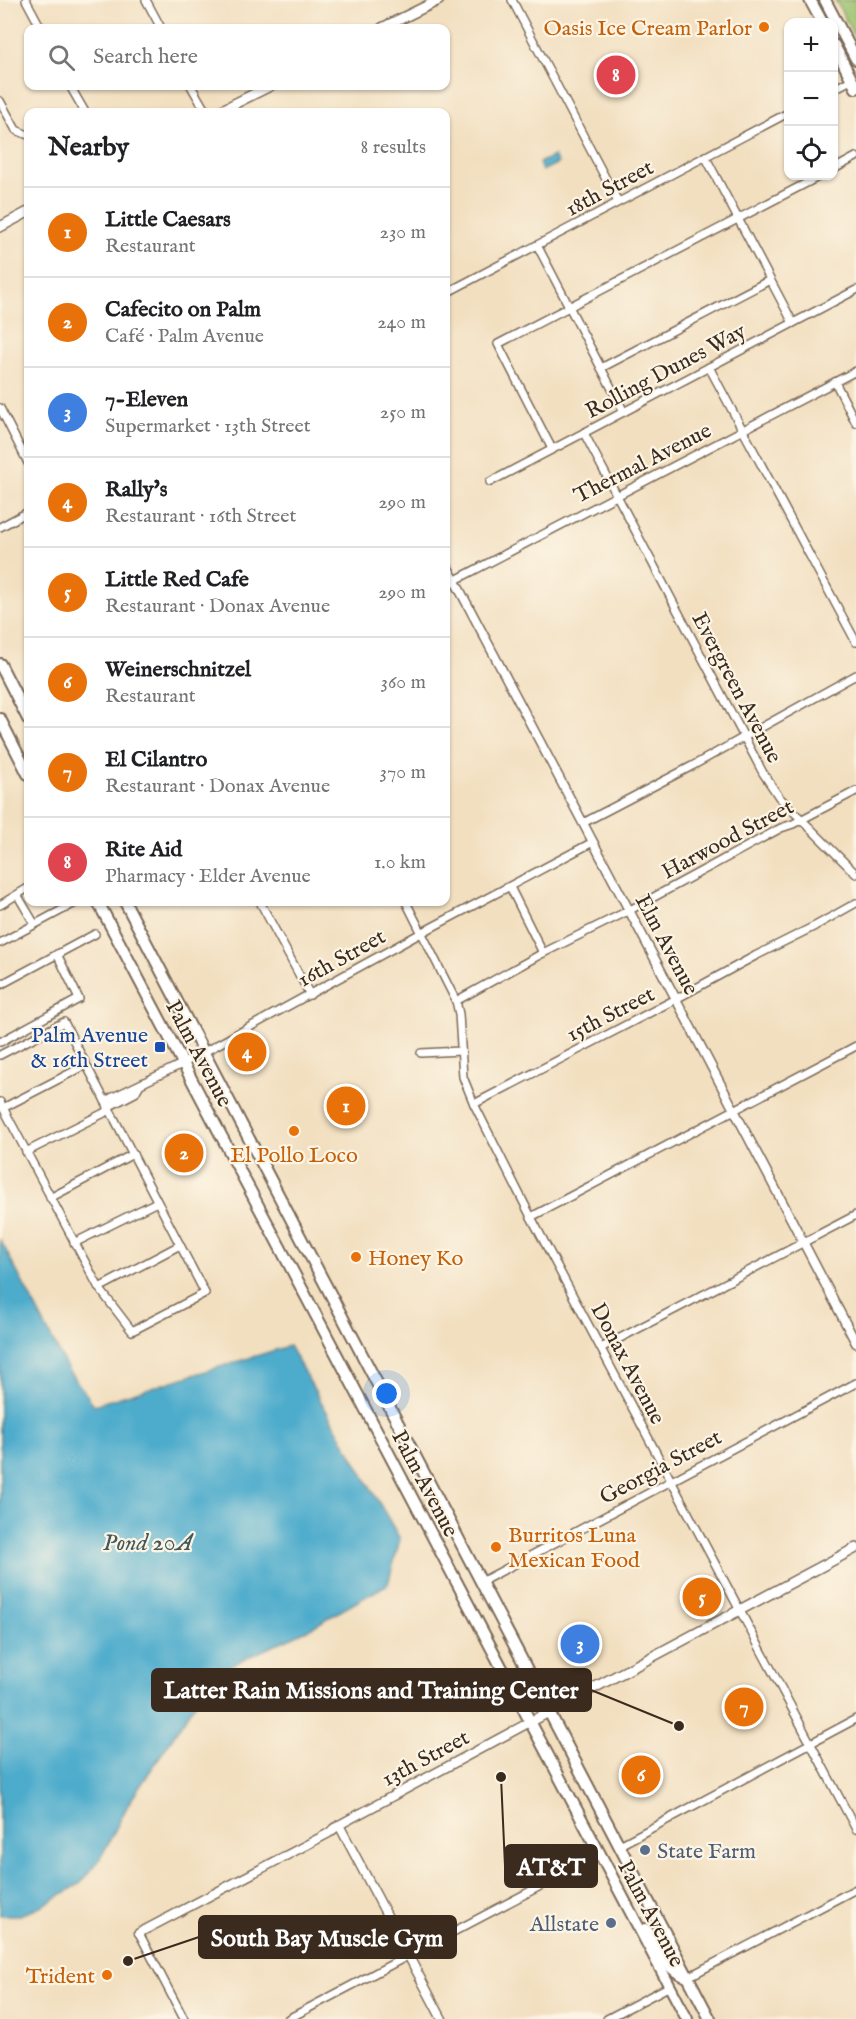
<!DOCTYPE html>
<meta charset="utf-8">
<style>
body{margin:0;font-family:"IM FELL English",serif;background:#f6f6f6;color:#202124}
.controls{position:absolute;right:18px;top:18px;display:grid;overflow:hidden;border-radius:12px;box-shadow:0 2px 4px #0004}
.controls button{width:54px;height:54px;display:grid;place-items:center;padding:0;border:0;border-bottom:2px solid #e0e0e0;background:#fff;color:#202124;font:30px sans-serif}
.you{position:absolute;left:387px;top:1394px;width:21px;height:21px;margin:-15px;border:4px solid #fff;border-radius:50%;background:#1a73e8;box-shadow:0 0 0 9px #1a73e833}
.badge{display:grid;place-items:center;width:39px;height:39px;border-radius:50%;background:#b5179e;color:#fff;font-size:20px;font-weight:700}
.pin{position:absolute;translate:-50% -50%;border:3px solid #fff;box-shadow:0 2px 6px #0006}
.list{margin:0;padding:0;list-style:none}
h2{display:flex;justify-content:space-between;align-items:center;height:78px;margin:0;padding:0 24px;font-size:26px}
h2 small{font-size:20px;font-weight:400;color:#757577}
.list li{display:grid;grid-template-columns:39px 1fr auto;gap:18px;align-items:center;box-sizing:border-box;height:90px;padding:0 24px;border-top:2px solid #e0e0e0}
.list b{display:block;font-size:22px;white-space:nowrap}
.list p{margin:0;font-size:20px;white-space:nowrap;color:#757577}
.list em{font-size:20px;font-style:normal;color:#757577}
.icon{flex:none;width:33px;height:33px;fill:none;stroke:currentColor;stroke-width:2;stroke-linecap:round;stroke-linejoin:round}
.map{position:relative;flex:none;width:856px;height:2019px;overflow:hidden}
.search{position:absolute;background:#fff;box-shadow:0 2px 4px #0004;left:24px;top:24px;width:426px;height:66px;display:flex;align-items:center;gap:15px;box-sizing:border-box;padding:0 21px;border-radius:12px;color:#757577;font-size:22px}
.panel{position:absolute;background:#fff;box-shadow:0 2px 4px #0004;left:24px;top:108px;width:426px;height:798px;border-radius:12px}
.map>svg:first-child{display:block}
.green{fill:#9bc26d;stroke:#6b7646;stroke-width:1.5}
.water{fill:#4eaccc;stroke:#446b75;stroke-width:1.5}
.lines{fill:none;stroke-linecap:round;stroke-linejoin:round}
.minor-casing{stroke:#7b6957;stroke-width:10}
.tertiary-casing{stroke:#7b6957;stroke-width:11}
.secondary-casing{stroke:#7b6957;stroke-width:12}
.primary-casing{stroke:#7b6957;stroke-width:14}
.trunk-casing{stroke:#7b6957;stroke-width:14}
.minor{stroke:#fff;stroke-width:7}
.tertiary{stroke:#fff;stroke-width:8}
.secondary{stroke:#fff;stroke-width:9}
.primary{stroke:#fff;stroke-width:10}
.trunk{stroke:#fff;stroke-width:10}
.food-dot{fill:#e8710a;stroke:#fcf5e5;stroke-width:2}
.transit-dot{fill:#1a4fb4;stroke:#fcf5e5;stroke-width:2}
.service-dot{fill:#5c6f8a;stroke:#fcf5e5;stroke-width:2}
.labels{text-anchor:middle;stroke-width:4.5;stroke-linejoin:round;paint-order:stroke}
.food-label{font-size:22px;fill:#c56008;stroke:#fcf5e5;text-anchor:end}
.street-label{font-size:22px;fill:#3b2a1e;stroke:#fcf5e5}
.transit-label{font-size:22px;fill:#164399;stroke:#fcf5e5;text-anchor:end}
.service-label{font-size:22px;fill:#4e5e75;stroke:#fcf5e5;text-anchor:start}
.water-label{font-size:24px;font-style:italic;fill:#42585b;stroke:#fcf5e5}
.leader{fill:none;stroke:#3b2a1e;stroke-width:2}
.callout-dot{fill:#3b2a1e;stroke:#fcf5e5;stroke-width:2}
.callout{fill:#3b2a1e;stroke:#3b2a1e;stroke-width:2}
.callout-label{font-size:24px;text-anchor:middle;font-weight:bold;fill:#fff}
</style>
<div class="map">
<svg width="856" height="2019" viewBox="0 0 856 2019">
<rect width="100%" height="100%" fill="#fcf5e5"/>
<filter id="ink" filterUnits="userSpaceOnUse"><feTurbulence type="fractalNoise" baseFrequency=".0167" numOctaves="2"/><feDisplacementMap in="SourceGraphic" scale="12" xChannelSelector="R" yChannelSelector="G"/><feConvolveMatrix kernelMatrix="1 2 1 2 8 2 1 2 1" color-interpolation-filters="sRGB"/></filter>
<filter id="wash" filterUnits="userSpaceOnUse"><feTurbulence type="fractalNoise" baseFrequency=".008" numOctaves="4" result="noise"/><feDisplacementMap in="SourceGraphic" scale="24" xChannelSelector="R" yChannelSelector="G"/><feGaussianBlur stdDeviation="1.35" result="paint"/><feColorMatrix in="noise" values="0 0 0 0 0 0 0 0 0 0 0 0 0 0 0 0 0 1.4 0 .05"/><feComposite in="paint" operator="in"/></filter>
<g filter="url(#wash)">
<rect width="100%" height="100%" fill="#f2dfc0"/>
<polygon class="green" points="835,0 856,0 856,40 837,3"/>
<g class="water">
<polygon points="554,156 558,163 542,171 539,163"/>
<polygon points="0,1239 68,1370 94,1405 289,1346 400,1539 388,1584 307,1630 216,1672 129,1803 101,1857 80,1884 36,1909 19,1915 0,1915"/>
</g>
</g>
<g filter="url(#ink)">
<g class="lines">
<g class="minor-casing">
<g id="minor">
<polyline points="26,0 41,28"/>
<polyline points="146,0 161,28"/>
<polyline points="512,0 618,202"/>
<polyline points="70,86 85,112"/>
<polyline points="191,86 206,112"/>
<polyline points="834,89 851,80"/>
<polyline points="0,101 16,130 28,135"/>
<polyline points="705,156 793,323"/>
<polyline points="834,169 856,157"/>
<polyline points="537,245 624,412"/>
<polyline points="446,293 788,113"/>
<polyline points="709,367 856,642"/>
<polyline points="601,368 770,280"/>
<polyline points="835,382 856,423"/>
<polyline points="0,408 28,463"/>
<polyline points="584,433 763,773 779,797 856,874"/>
<polyline points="552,449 498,344 820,176"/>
<polyline points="490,482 856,290"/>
<polyline points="0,527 28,512"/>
<polyline points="446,585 856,371"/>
<polyline points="583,823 692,766 856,675"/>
<polyline points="510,887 543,953"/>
<polyline points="18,896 34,923"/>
<polyline points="260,902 310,995"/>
<polyline points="406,902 456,1001 459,1014 463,1077 474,1104 531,1217 856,1829"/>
<polyline points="0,905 28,888"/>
<polyline points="0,943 77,902"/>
<polyline points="0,985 95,934"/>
<polyline points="456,1001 543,953 630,910 781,828 793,824 856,791"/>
<polyline points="0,1042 79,999 57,954"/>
<polyline points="421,1053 461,1051"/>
<polyline points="0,1055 64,1022 205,1293 132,1331 99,1288 0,1102"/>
<polyline points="105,1101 184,1063 423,932 593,842"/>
<polyline points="474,1104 676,999 755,956 815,926 856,903"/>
<polyline points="108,1107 135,1093 139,1086"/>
<polyline points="3,1108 86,1065"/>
<polyline points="26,1152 110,1110"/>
<polyline points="50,1198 133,1154"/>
<polyline points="531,1217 856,1046"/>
<polyline points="74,1243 157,1202"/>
<polyline points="99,1288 180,1245"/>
<polyline points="601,1348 856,1215"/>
<polyline points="481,1582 856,1383"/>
<polyline points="618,1846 856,1719"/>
<polyline points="139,1933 184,2019"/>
<polyline points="688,1977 856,1889"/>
<polyline points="288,2019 599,1855"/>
<polyline points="607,2019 670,1986"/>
</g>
</g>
<g class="tertiary-casing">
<g id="tertiary">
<polyline points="446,564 676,999 856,1343"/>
<polyline points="339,1825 442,2019"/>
<polyline points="139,1933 329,1833 339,1825 530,1722"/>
</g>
</g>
<g class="secondary-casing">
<g id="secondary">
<polyline points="382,28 439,0"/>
<polyline points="218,112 270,86"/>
<polyline points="0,227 28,212"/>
<polyline points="530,1722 856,1548"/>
</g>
</g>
<g class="primary-casing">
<g id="primary">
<polyline points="810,0 822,22"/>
<polyline points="825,0 856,59"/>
<polyline points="834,45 856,88"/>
</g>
</g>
<g class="trunk-casing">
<g id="trunk">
<polyline points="0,664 28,719"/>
<polyline points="0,719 28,774"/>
<polyline points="98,902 687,2019"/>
<polyline points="125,902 710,2019"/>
<path d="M646,1929c12,18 19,42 42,48"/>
</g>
</g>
<use href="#minor" class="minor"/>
<use href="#tertiary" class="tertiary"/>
<use href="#secondary" class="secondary"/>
<use href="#primary" class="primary"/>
<use href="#trunk" class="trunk"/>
</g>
</g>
<g class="food-dot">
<circle cx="764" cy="27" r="6"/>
<circle cx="294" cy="1131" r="6"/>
<circle cx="356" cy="1257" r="6"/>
<circle cx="496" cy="1547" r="6"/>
<circle cx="107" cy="1975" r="6"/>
</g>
<rect class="transit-dot" x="154" y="1041" width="12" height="12" rx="3"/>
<g class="service-dot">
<circle cx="645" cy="1850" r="6"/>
<circle cx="611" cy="1923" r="6"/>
</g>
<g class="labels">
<g class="food-label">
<text x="752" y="35">Oasis Ice Cream Parlor</text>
<text x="294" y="1162" text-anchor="middle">El Pollo Loco</text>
<text x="368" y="1265" text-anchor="start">Honey Ko</text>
<text x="508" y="1542" text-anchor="start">Burritos Luna<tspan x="508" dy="25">Mexican Food</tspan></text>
<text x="95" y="1983">Trident</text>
</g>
<g class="street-label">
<text transform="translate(609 187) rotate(-28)" y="8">18th Street</text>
<text transform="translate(665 370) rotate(-28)" y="8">Rolling Dunes Way</text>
<text transform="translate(642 462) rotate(-27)" y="8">Thermal Avenue</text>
<text transform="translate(738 687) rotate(62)" y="8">Evergreen Avenue</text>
<text transform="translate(727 838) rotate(-28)" y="8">Harwood Street</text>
<text transform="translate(668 944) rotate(62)" y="8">Elm Avenue</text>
<text transform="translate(341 957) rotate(-29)" y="8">16th Street</text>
<text transform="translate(610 1013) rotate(-27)" y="8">15th Street</text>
<text transform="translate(200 1053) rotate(62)" y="8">Palm Avenue</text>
<text transform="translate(629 1363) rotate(62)" y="8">Donax Avenue</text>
<text transform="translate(660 1466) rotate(-28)" y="8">Georgia Street</text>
<text transform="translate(426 1483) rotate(62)" y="8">Palm Avenue</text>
<text transform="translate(425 1757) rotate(-28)" y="8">13th Street</text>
<text transform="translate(652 1913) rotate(62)" y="8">Palm Avenue</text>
</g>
<g class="transit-label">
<text x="148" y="1042">Palm Avenue<tspan x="148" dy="25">&amp; 16th Street</tspan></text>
</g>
<g class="service-label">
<text x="657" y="1858">State Farm</text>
<text x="599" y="1931" text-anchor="end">Allstate</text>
</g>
<g class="water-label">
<text x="148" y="1550">Pond 20A</text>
</g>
</g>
<path class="leader" d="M679 1726L591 1690M501 1777L505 1866M128 1961L199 1937"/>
<g class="callout-dot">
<circle cx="679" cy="1726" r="6"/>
<circle cx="501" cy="1777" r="6"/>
<circle cx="128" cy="1961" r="6"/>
</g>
<g class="callout">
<rect x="152" y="1669" width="439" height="42" rx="6"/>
<rect x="505" y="1845" width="92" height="42" rx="6"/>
<rect x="199" y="1916" width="257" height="42" rx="6"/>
</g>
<g class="callout-label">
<text x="371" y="1698">Latter Rain Missions and Training Center</text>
<text x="551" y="1875">AT&amp;T</text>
<text x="327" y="1946">South Bay Muscle Gym</text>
</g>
</svg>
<div class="controls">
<button>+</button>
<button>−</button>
<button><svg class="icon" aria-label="locate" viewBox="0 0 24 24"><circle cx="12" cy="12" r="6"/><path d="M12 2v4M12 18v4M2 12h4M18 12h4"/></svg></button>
</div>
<div class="you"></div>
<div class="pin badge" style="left:346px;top:1106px;background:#e8710a">1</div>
<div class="pin badge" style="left:184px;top:1153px;background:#e8710a">2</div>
<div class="pin badge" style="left:580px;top:1644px;background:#3f7fe0">3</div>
<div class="pin badge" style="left:247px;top:1052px;background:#e8710a">4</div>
<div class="pin badge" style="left:702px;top:1597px;background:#e8710a">5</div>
<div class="pin badge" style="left:641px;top:1775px;background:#e8710a">6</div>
<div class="pin badge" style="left:744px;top:1707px;background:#e8710a">7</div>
<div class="pin badge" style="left:616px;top:75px;background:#e0444e">8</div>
<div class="search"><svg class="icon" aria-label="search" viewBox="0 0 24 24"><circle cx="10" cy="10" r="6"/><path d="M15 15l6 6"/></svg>Search here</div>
<section class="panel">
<h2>Nearby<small>8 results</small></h2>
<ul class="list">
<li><span class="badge" style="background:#e8710a">1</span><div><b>Little Caesars</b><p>Restaurant</p></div><em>230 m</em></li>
<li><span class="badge" style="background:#e8710a">2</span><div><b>Cafecito on Palm</b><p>Café · Palm Avenue</p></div><em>240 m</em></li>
<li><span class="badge" style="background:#3f7fe0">3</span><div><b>7-Eleven</b><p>Supermarket · 13th Street</p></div><em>250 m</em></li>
<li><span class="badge" style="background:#e8710a">4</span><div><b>Rally's</b><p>Restaurant · 16th Street</p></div><em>290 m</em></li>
<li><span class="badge" style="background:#e8710a">5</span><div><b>Little Red Cafe</b><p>Restaurant · Donax Avenue</p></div><em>290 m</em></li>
<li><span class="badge" style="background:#e8710a">6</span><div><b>Weinerschnitzel</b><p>Restaurant</p></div><em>360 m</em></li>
<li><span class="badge" style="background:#e8710a">7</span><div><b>El Cilantro</b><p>Restaurant · Donax Avenue</p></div><em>370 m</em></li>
<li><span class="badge" style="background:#e0444e">8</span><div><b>Rite Aid</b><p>Pharmacy · Elder Avenue</p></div><em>1.0 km</em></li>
</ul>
</section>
</div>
